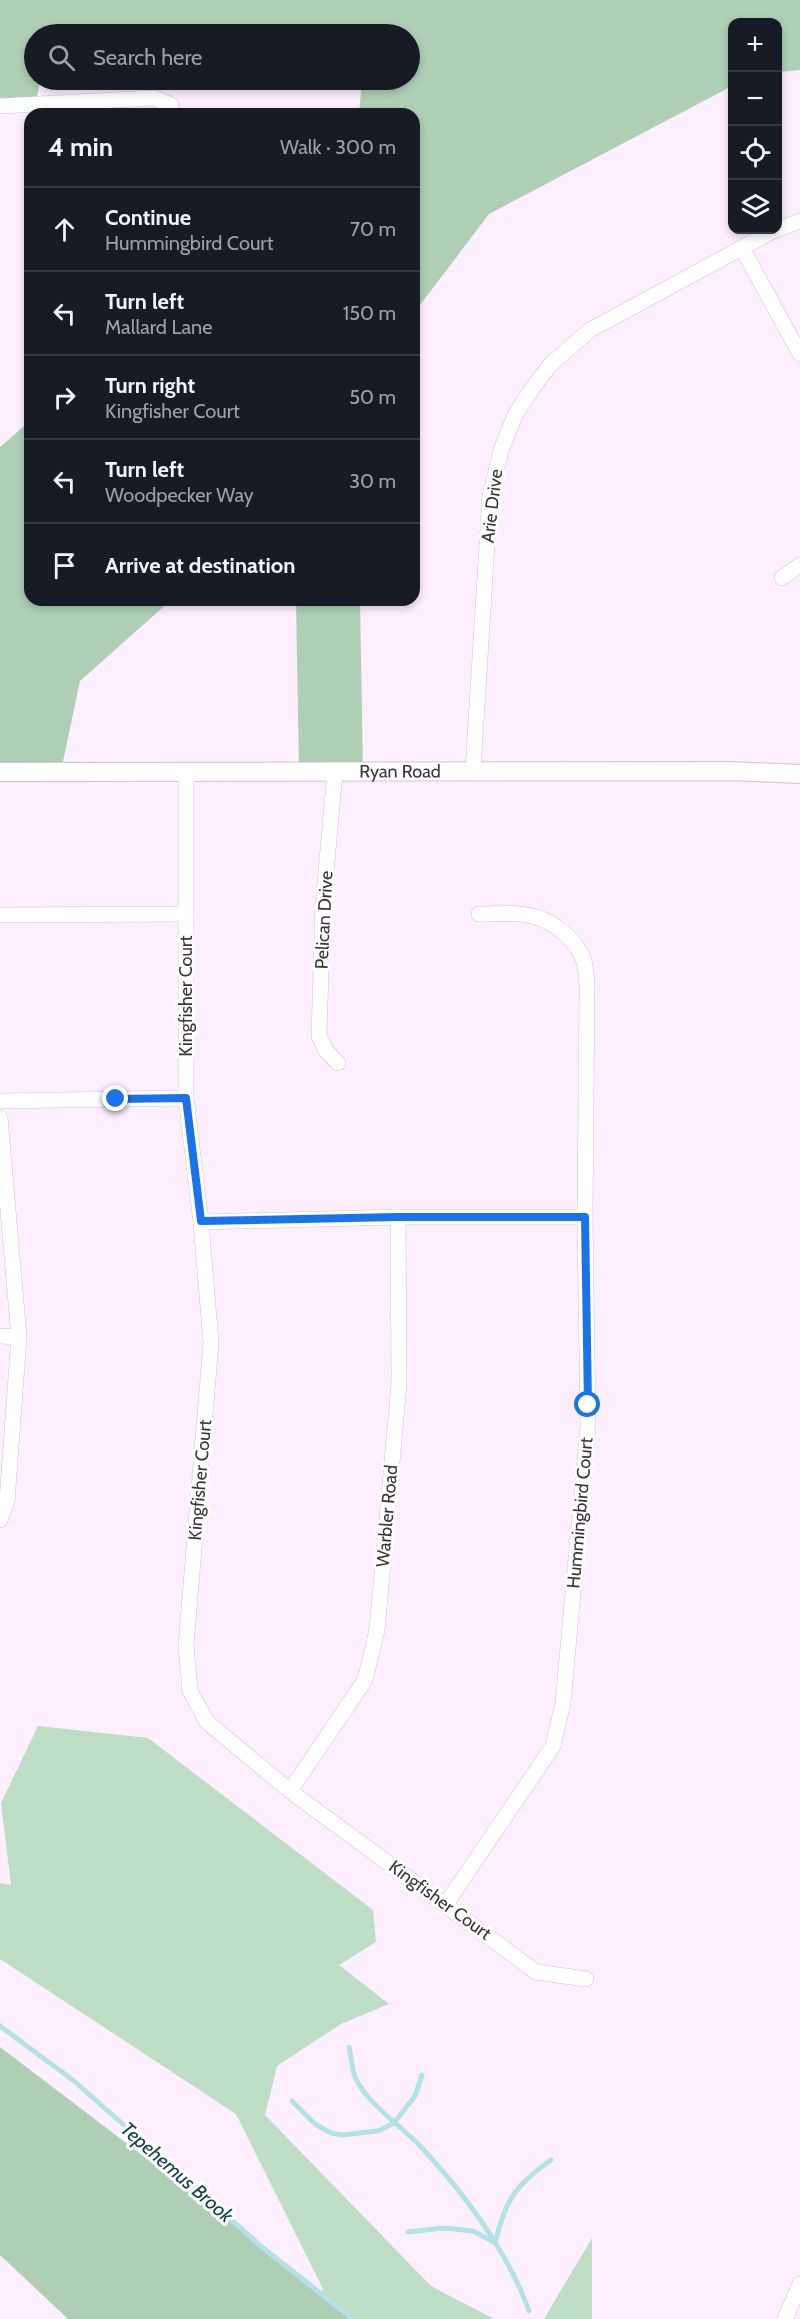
<!DOCTYPE html>
<meta charset="utf-8">
<style>
body{margin:0;font-family:Cabin,sans-serif;background:#20242c;color:#f1f3f6}
.controls{position:absolute;right:18px;top:18px;display:grid;overflow:hidden;border-radius:12px;box-shadow:0 3px 9px #0003}
.controls button{width:54px;height:54px;display:grid;place-items:center;padding:0;border:0;border-bottom:2px solid #363941;background:#171b24;color:#f1f3f6;font:30px sans-serif}
.stop{position:absolute;width:18px;height:18px;margin:-14px;border:4px solid #1a73e8;border-radius:50%;background:#fff}
.stop.end{background:#1a73e8;border-color:#fff;box-shadow:0 2px 6px #0008}
.list{margin:0;padding:0;list-style:none}
h2{display:flex;justify-content:space-between;align-items:center;height:78px;margin:0;padding:0 24px;font-size:26px}
h2 small{font-size:20px;font-weight:400;color:#9ea1a6}
.list li{display:grid;grid-template-columns:39px 1fr auto;gap:18px;align-items:center;box-sizing:border-box;height:84px;padding:0 24px;border-top:2px solid #363941}
.list b{display:block;font-size:22px;white-space:nowrap}
.list p{margin:0;font-size:20px;white-space:nowrap;color:#9ea1a6}
.list em{font-size:20px;font-style:normal;color:#9ea1a6}
.icon{flex:none;width:33px;height:33px;fill:none;stroke:currentColor;stroke-width:2;stroke-linecap:round;stroke-linejoin:round}
.map{position:relative;flex:none;width:800px;height:2319px;overflow:hidden}
.search{position:absolute;background:#171b24;box-shadow:0 3px 9px #0003;left:24px;top:24px;width:396px;height:66px;display:flex;align-items:center;gap:15px;box-sizing:border-box;padding:0 21px;border-radius:33px;color:#9ea1a6;font-size:22px}
.panel{position:absolute;background:#171b24;box-shadow:0 3px 9px #0003;left:24px;top:108px;width:396px;height:498px;border-radius:18px}
.map>svg:first-child{display:block}
.green{fill:#bdddc4}
.forest{fill:#afcfb5}
.lines{fill:none;stroke-linecap:round;stroke-linejoin:round}
.stream{stroke:#b3e1e8;stroke-width:5}
.minor-casing{stroke:#d0c2d1;stroke-width:16}
.tertiary-casing{stroke:#d0c2d1;stroke-width:20}
.minor{stroke:#fff;stroke-width:15}
.tertiary{stroke:#fff;stroke-width:18}
.route{stroke:#1a73e8;stroke-width:8}
.labels{text-anchor:middle;stroke-width:6;stroke-linejoin:round;paint-order:stroke}
.street-label{font-size:18px;fill:#3a343a;stroke:#fff}
.water-label{font-size:20px;font-style:italic;fill:#164147;stroke:#fff}
</style>
<div class="map">
<svg width="800" height="2319" viewBox="0 0 800 2319">
<rect width="100%" height="100%" fill="#fdeffe"/>
<g class="green">
<polygon points="38,1726 148,1738 373,1910 376,1942 339,1965 389,2004 341,2024 277,2066 265,2115 431,2286 494,2319 355,2319 322,2292 323,2289 236,2114 0,1959 0,1883 11,1885 1,1803"/>
<polygon points="592,2238 592,2319 544,2319"/>
</g>
<g class="forest">
<polygon points="0,0 800,0 800,70 778,72 778,22 732,22 732,86 489,214 414,313 414,114 359,114 362,80 410,80 410,34 34,34 34,80 40,80 36,102 0,105"/>
<polygon points="30,421 30,600 171,600 80,681 61,771 0,771 0,447"/>
<polygon points="296,600 360,600 363,772 299,772"/>
<polygon points="0,2047 322,2292 355,2319 68,2319 0,2255"/>
</g>
<g class="lines">
<g class="stream">
<polyline points="0,2026 74,2081 262,2247 353,2319"/>
<path d="M349,2047c2,9 3,19 5,27 8,26 50,54 68,74 42,45 86,104 107,163"/>
<polyline points="292,2101 315,2124 331,2133 342,2135 378,2131 394,2123 415,2096 422,2075"/>
<polyline points="408,2232 444,2228 473,2231 494,2242"/>
<path d="M495,2243c10,-42 20,-58 56,-83"/>
</g>
<g class="minor-casing">
<g id="minor">
<polyline points="0,106 154,98 171,105"/>
<polyline points="742,248 800,354"/>
<polyline points="782,578 800,565"/>
<polyline points="473,771 490,496 501,450 516,413 534,386 551,364 590,330 773,231 800,221"/>
<polyline points="186,772 186,1098 201,1222 211,1343 186,1645 190,1691 207,1722 290,1791 536,1972 586,1979"/>
<polyline points="335,772 323,905 319,1036 326,1051 338,1063"/>
<polyline points="0,915 186,914"/>
<polyline points="0,1101 186,1098"/>
<polyline points="0,1118 19,1337 7,1501 0,1520"/>
<polyline points="201,1222 398,1217 585,1217"/>
<polyline points="0,1336 19,1337"/>
<polyline points="290,1791 365,1680 377,1630 399,1384 398,1217"/>
<path d="M446,1904l107,-158 10,-43 25,-276 -3,-210 2,-233c-1,-10 -1,-23 -7,-32 -11,-19 -32,-34 -53,-37 -15,-3 -32,-1 -48,-1"/>
<polyline points="785,2319 800,2284"/>
</g>
</g>
<g class="tertiary-casing">
<g id="tertiary">
<path id="s1" d="M0,772l731,-1 69,3"/>
</g>
</g>
<use href="#minor" class="minor"/>
<use href="#tertiary" class="tertiary"/>
</g>
<g class="lines">
<polyline class="route" points="116,1099 186,1098 201,1221 398,1217 585,1217 588,1405"/>
</g>
<g class="labels">
<g class="street-label">
<text transform="translate(492 506) rotate(-83)" y="6">Arie Drive</text>
<text dy="6" stroke="none"><textPath href="#s1" startOffset="400">Ryan Road</textPath></text>
<text transform="translate(324 920) rotate(-87)" y="6">Pelican Drive</text>
<text transform="translate(186 996) rotate(-90)" y="6">Kingfisher Court</text>
<text transform="translate(200 1480) rotate(-85)" y="6">Kingfisher Court</text>
<text transform="translate(580 1513) rotate(-85)" y="6">Hummingbird Court</text>
<text transform="translate(387 1516) rotate(-85)" y="6">Warbler Road</text>
<text transform="translate(440 1900) rotate(36)" y="6">Kingfisher Court</text>
</g>
<g class="water-label">
<text transform="translate(177 2172) rotate(41)" y="7">Tepehemus Brook</text>
</g>
</g>
</svg>
<div class="controls">
<button>+</button>
<button>−</button>
<button><svg class="icon" aria-label="locate" viewBox="0 0 24 24"><circle cx="12" cy="12" r="6"/><path d="M12 2v4M12 18v4M2 12h4M18 12h4"/></svg></button>
<button><svg class="icon" aria-label="layers" viewBox="0 0 24 24"><path d="M12 4l9 5-9 5-9-5zM3 14l9 5 9-5"/></svg></button>
</div>
<div class="stop" style="left:588px;top:1405px"></div>
<div class="stop end" style="left:116px;top:1099px"></div>
<div class="search"><svg class="icon" aria-label="search" viewBox="0 0 24 24"><circle cx="10" cy="10" r="6"/><path d="M15 15l6 6"/></svg>Search here</div>
<section class="panel">
<h2>4 min<small>Walk · 300 m</small></h2>
<ul class="list">
<li><svg class="icon" aria-label="ahead" viewBox="0 0 24 24"><path d="M12 20V5M6 11l6-6 6 6"/></svg><div><b>Continue</b><p>Hummingbird Court</p></div><em>70 m</em></li>
<li><svg class="icon" aria-label="left" viewBox="0 0 24 24"><path d="M17 20v-9H6M10 6l-5 5 5 5"/></svg><div><b>Turn left</b><p>Mallard Lane</p></div><em>150 m</em></li>
<li><svg class="icon" aria-label="right" viewBox="0 0 24 24"><path d="M7 20v-9h11M14 6l5 5-5 5"/></svg><div><b>Turn right</b><p>Kingfisher Court</p></div><em>50 m</em></li>
<li><svg class="icon" aria-label="left" viewBox="0 0 24 24"><path d="M17 20v-9H6M10 6l-5 5 5 5"/></svg><div><b>Turn left</b><p>Woodpecker Way</p></div><em>30 m</em></li>
<li><svg class="icon" aria-label="arrive" viewBox="0 0 24 24"><path d="M6 21V4h12l-3 4 3 4H6"/></svg><div><b>Arrive at destination</b></div></li>
</ul>
</section>
</div>
